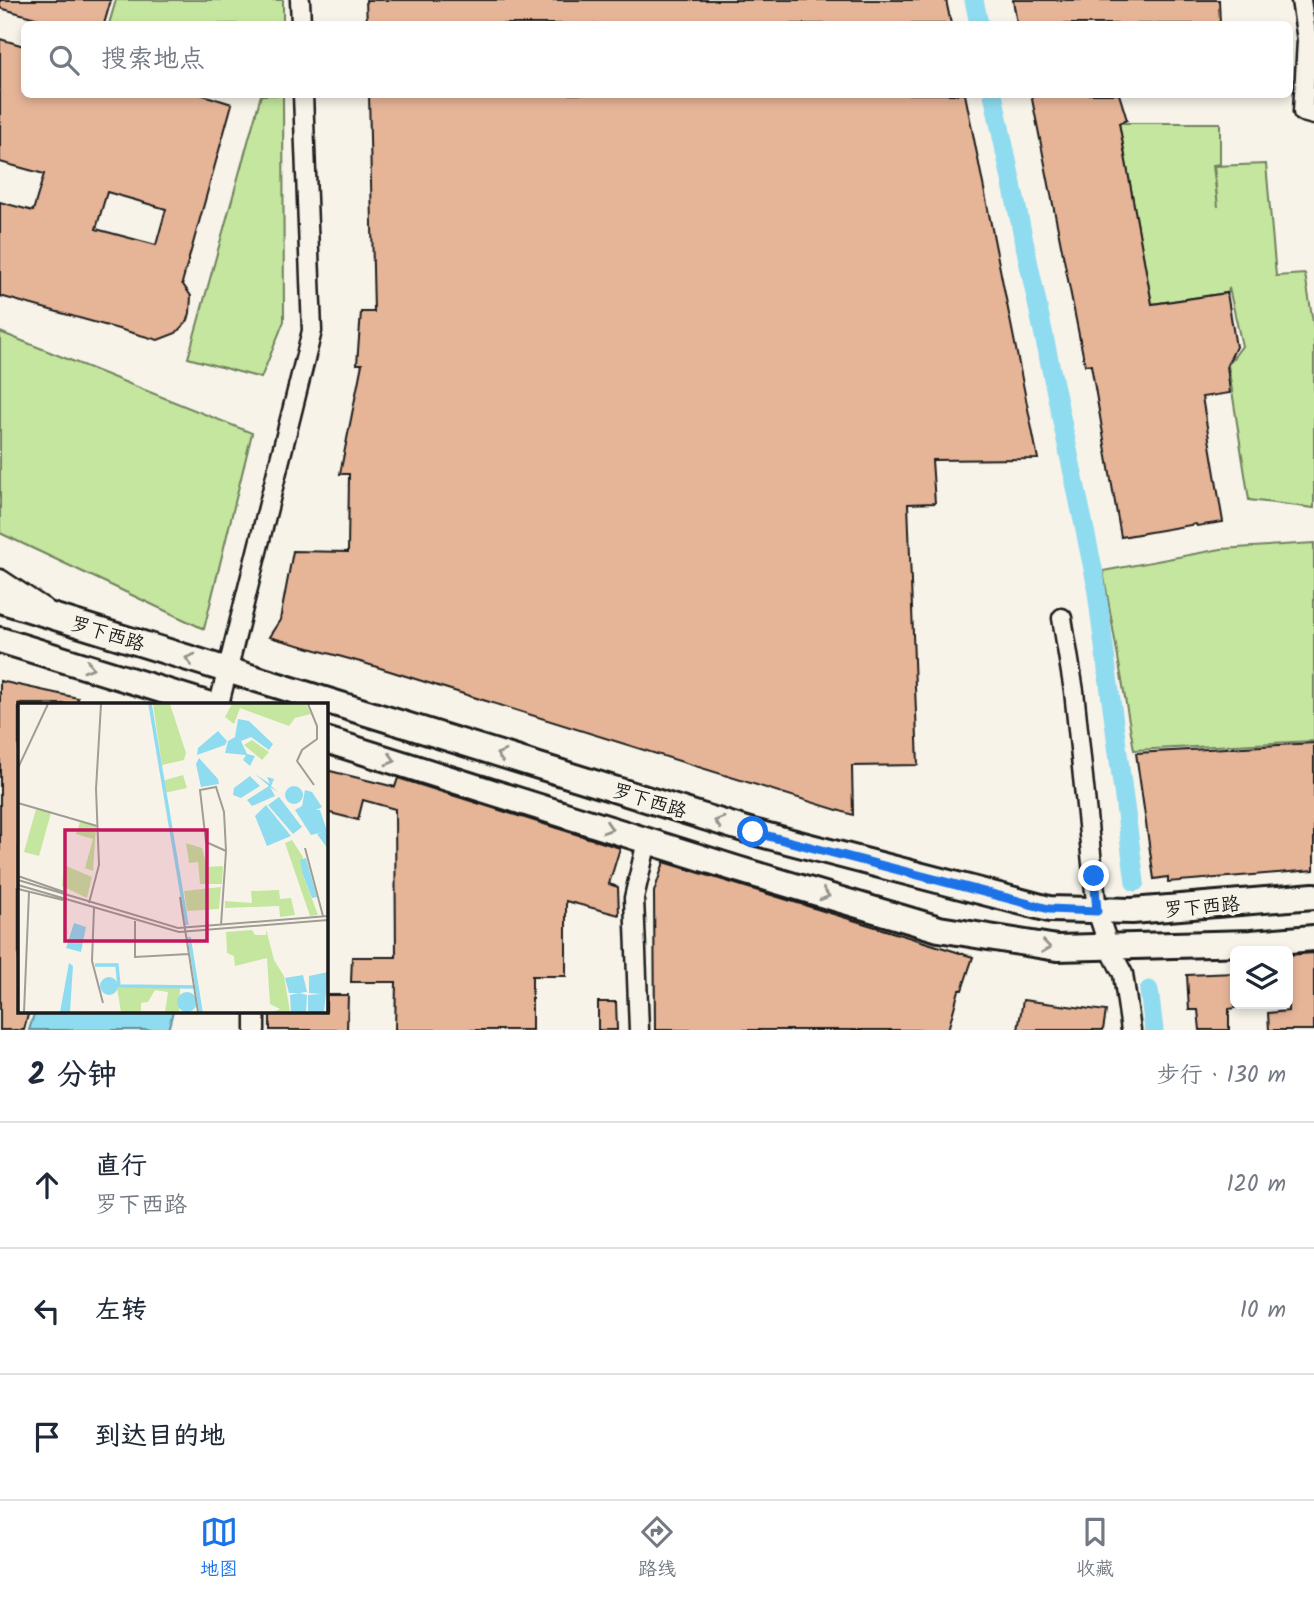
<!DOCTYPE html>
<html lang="zh">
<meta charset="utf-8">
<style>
body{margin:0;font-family:Kalam,"LXGW WenKai TC",sans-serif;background:#f2f2f3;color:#1f2937}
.controls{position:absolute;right:21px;bottom:21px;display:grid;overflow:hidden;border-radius:10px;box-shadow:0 4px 10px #0003}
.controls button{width:63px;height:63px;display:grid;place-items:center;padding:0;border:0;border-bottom:2px solid #e0e1e3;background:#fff;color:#1f2937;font:35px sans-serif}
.stop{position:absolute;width:21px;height:21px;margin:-16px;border:5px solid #1a73e8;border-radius:50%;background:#fff}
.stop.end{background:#1a73e8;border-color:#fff;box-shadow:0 2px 7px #0008}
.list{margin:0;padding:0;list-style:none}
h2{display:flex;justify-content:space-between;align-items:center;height:91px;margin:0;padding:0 28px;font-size:30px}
h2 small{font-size:23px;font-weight:400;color:#747a83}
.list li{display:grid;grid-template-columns:46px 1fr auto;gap:21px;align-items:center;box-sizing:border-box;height:126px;padding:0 28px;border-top:2px solid #e0e1e3}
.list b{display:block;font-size:26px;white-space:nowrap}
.list p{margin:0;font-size:23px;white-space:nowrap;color:#747a83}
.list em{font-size:23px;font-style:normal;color:#747a83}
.icon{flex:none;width:38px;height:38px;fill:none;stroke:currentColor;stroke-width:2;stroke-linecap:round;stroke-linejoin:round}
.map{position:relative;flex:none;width:1314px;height:1030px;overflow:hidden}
.search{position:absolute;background:#fff;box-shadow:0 4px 10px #0003;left:21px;right:21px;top:21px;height:77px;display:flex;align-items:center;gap:18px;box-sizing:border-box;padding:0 24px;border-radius:10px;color:#747a83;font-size:26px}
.sheet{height:469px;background:#fff}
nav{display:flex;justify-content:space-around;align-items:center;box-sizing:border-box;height:98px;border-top:2px solid #e0e1e3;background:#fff;font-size:19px;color:#747a83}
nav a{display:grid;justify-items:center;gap:4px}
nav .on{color:#1a73e8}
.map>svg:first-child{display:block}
.green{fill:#c5e69f;stroke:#70815e;stroke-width:2}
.water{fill:#8fdbf0;stroke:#618f9b;stroke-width:2}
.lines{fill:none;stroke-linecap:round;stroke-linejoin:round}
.canal{stroke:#8fdbf0;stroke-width:19}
.building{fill:#e6b598;stroke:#1c1c1c;stroke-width:2;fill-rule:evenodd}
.street-casing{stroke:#1c1c1c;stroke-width:23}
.secondary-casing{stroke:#1c1c1c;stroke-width:30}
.street{stroke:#f7f3e8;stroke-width:18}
.secondary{stroke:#f7f3e8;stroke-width:24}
.oneway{stroke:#94928c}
.route{stroke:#1a73e8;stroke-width:9}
.labels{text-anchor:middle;stroke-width:7;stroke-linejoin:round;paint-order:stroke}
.street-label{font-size:19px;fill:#1c1c1c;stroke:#f7f3e8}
.inset-river{fill:none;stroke:#8fdbf0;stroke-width:3.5}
.inset-road{fill:none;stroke:#9f9d96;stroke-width:2}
.view{fill:#c2185b;fill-opacity:0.15;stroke:#c2185b;stroke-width:3.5}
.inset-edge{fill:none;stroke:#1c1c1c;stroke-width:3.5}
</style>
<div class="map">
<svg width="1314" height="1030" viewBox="0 0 1314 1030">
<rect width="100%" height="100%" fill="#f7f3e8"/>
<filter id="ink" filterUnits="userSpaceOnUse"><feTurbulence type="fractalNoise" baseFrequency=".0143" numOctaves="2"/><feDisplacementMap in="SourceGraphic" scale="14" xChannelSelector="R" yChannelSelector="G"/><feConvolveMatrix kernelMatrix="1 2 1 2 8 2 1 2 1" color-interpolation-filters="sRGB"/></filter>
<g filter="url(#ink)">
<g class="green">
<polygon points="116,0 283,0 283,24 109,24"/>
<polygon points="261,95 283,95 284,321 261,378 188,358"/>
<polygon points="1119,123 1220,123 1220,164 1213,165 1218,207 1214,166 1266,164 1276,276 1305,274 1314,328 1314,508 1249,500 1228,365 1242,346 1229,288 1228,293 1152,304"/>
<polygon points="0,332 252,433 204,629 0,533"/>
<polygon points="1314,543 1314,741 1134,750 1103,571 1221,549"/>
</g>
<polygon class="water" points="35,1011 173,1011 168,1030 29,1030"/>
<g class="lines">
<g class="canal">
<polyline points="974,0 979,24"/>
<polyline points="993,94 1095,578 1135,882"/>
<polyline points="1149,990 1154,1030"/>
</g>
</g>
<g class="building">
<polygon points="0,0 111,0 104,24 57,24 0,8"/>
<polygon points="366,0 946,0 951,24 367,24"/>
<polygon points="1013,0 1219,0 1220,24 1017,24"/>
<path d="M0,39l24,7v48h176l32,10 -50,179 9,13 -1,17 -2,7 -12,13 -18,7 -158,-44v-94l33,9 11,-37 -44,-12zM107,192l59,17 -10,36 -60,-16z"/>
<polygon points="369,94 965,94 1038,459 932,460 935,503 908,504 918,765 852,766 853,815 364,663 269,637 280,620 293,551 348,552 349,474 340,474 362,364 357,364 361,312 374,312"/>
<polygon points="1031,94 1119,94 1127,120 1119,123 1152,304 1227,293 1236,347 1227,365 1230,393 1202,397 1223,522 1197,526 1196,524 1121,537 1091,365 1085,365"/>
<polygon points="0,681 78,698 77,704 19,704 19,1011 29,1011 24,1030 0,1030"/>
<polygon points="1314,743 1314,870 1168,882 1168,877 1154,879 1136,753"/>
<polygon points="326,770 395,787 398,778 620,848 609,884 618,887 619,915 566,901 566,976 532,976 532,1030 395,1030 396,982 351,982 352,957 396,957 395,809 363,800 358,820 326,812"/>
<polygon points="664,862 973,957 962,990 959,990 948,1030 655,1030 654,892"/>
<polygon points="1314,953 1314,1030 1269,1030 1268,1013 1288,1011 1288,955"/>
<polygon points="1234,973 1235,1008 1229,1009 1229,1030 1200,1030 1198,1010 1189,1010 1187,975"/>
<polygon points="326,995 348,995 347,1030 270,1030 270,1011 326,1011"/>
<polygon points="1023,1000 1106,1011 1103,1030 1018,1030"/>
<polygon points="598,1002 616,1002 617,1030 598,1030"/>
</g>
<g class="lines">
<g class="street-casing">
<g id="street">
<polyline points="300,0 301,24"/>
<polyline points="1301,0 1307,40 1303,112 1314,115"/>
<polyline points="0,579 44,608"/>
<polyline points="1062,618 1074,691 1097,911 1109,947 1123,974 1131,1030"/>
<polyline points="219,704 312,331 303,94"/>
<polyline points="255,1030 255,1011"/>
<polyline points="639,1030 634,898 647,841"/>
</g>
</g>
<g class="secondary-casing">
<g id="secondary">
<polyline points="0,600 753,832 1049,909 1132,911 1314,896"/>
<polyline points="0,640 207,704"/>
<polyline points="326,740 737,869 939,929 1057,948 1251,943 1314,938"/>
</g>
</g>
<use href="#street" class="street"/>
<use href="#secondary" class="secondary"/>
</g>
<defs><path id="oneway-chevron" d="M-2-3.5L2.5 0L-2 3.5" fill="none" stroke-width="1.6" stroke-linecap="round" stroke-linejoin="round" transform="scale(1.75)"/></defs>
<g class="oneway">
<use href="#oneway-chevron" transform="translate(190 659) rotate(-163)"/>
<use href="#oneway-chevron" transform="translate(89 667) rotate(17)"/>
<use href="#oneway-chevron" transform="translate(501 755) rotate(-163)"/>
<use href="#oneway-chevron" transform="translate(391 760) rotate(17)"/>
<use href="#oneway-chevron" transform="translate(719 822) rotate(-163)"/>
<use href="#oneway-chevron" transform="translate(608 828) rotate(18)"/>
<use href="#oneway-chevron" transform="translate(825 895) rotate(17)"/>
<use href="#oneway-chevron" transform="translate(1046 947) rotate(8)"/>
</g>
</g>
<g class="lines" filter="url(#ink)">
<polyline class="route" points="753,832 1049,909 1097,911 1094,876"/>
</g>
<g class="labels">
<g class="street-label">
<text transform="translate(108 633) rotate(17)" y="7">罗下西路</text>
<text transform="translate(650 800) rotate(17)" y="7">罗下西路</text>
<text transform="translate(1202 906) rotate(-5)" y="7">罗下西路</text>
</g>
</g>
<g transform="translate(18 703)">
<rect width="310" height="310" fill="#f7f3e8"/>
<path d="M135,1h17l16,49 -2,7 -22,5zM214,1h74l5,10 -16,4 -6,8 -49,-18 -6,16 -9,-7zM234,37l17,12 -7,8 -18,-15zM165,72l4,13 -23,5 -2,-12zM18,106l15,4 -12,43 -15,-4zM62,119l16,4 -3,45 -8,-3 8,-29 -17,-5zM274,137l11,17v18l15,40 -8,1 -11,-32 -14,-41zM168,140l16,5 5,19 16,-1 -1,18h-22l-2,-22 -9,1zM46,162l28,12 -5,21 -25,-12zM203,184l-2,22 -32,2 -3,-20zM261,187l1,9 11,-1 4,17 -15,2 -1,-11 -54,2v-7l27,2 -1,-12zM248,226l8,31 10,16 6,36h-17l7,-3 -10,-5 -3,-46 -32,8 -1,-10 -7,-3 -1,-21 26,-2 3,5h11zM99,285h63l-1,24h-14l3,-20 -13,-2 -7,12 -7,1v9h-20z" fill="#c5e69f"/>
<path d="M220,16l11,2 24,23 -4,6 -18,-13 -10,4 6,13 8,2 -5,10 -7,-6 3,-5 -21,-2 3,-12 7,-4zM200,28l9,10 -2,4 -28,10 1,-7zM181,55l19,21 1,5 -18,3 -5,-23zM237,71l15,10 -3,-7 7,2 -3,7 7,6 -8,-5 5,9 -23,10 -5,-6 22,-14zM232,73l10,10 -19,12 -8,-3 1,-7zM267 92a9 9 0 1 1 18 0a9 9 0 1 1-18 0ZM287,87l7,2 10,15 -6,3h4l8,24v15l-11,-15 6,-2 -12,3 -16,-25 7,-4zM261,94l23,30 -9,7 -25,-29zM248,102l25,31 -24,10 -12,-30zM288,155l11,39 -5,1 -9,-23 -3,-15zM56,220l12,4 -5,25 -15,-4zM51,260l4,3 -3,46h-10zM310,269l-4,40h-16v-17l14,-1 -13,-1v-17zM285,272l4,17 -8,1 8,2 -1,17h-15l-1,-17 9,-2h-10l-4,-15zM82 283a9 9 0 1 1 18 0a9 9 0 1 1-18 0ZM159 299a10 10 0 1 1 20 0a10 10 0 1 1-20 0Z" fill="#8fdbf0"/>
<path class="inset-river" d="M132,1l37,221M171,234l12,75M77,262h22l2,21 78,1"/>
<path class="inset-road" d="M290,1l9,22v13l-15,11 -5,11 17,24M0,65l30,-64M0,100l79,23M287,145l18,68M0,173l46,16M0,177l160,48 150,-12M0,182l161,47 149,-12M0,186l45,11M162,194l18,115M71,200l10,-38 -3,-76 5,-85M76,205l-2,53 11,42M117,218v36l54,-3M203,222l5,-74 -20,-9 -6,-52 16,-3 8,25 2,39M6,309l5,-120"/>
<path class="view" d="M47,127h142v111h-142z"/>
<rect width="310" height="310" class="inset-edge"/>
</g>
</svg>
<div class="controls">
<button><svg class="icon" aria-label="layers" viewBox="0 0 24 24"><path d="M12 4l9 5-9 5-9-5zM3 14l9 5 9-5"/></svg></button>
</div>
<div class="stop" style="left:753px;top:832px"></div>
<div class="stop end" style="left:1094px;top:876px"></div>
<div class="search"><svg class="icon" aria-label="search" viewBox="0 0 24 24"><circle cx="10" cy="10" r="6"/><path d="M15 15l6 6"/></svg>搜索地点</div>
</div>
<section class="sheet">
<h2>2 分钟<small>步行 · 130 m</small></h2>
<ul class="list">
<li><svg class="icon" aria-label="ahead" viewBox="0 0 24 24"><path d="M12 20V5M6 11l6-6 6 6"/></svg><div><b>直行</b><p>罗下西路</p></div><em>120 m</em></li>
<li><svg class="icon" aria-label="left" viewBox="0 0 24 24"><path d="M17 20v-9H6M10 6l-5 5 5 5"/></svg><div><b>左转</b></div><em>10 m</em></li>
<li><svg class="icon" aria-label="arrive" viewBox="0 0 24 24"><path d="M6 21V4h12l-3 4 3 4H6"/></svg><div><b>到达目的地</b></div></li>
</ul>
</section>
<nav>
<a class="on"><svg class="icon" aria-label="map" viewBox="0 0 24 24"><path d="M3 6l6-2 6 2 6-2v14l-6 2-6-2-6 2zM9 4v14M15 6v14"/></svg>地图</a>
<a><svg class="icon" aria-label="directions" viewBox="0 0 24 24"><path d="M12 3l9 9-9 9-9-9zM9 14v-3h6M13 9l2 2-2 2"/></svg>路线</a>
<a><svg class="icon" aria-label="saved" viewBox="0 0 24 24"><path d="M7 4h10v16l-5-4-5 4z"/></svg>收藏</a>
</nav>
